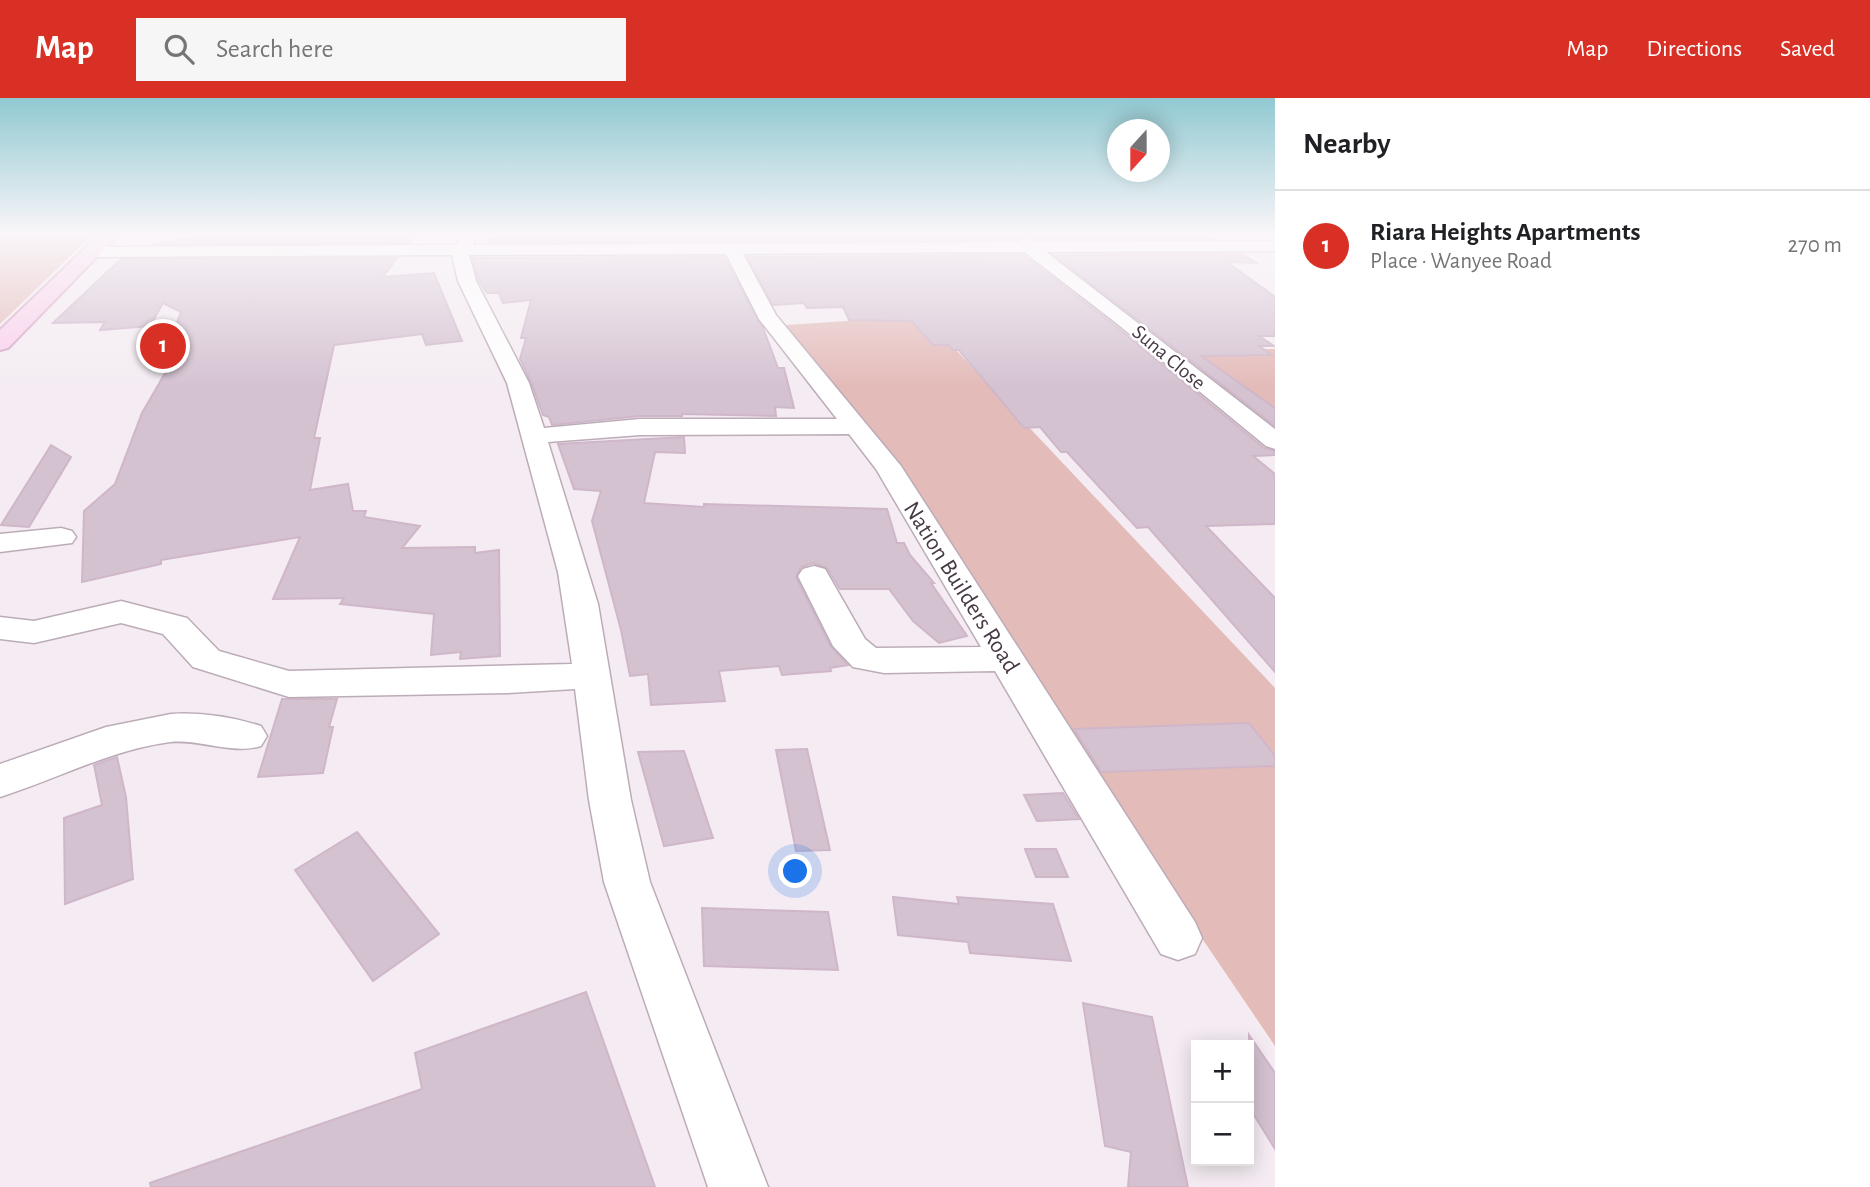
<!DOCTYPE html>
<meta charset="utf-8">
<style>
body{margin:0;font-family:"Alegreya Sans",sans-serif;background:#f6f6f6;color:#202124}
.controls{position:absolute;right:21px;bottom:21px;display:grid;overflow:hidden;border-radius:0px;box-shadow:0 4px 18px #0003}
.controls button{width:63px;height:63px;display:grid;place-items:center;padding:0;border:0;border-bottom:2px solid #e0e0e0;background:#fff;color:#202124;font:35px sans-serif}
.compass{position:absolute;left:1107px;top:21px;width:63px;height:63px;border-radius:50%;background:#fff;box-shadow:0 4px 18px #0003;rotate:201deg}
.you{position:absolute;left:796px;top:774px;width:24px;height:24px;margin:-18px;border:5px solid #fff;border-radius:50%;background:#1a73e8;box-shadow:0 0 0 10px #1a73e833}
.badge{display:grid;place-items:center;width:46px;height:46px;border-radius:50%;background:#d93025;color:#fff;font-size:23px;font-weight:700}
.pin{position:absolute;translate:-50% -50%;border:4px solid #fff;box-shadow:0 2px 7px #0006}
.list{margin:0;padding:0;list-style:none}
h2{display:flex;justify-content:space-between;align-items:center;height:91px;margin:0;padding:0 28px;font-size:30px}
h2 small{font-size:23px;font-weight:400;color:#757577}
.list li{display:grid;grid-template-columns:46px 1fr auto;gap:21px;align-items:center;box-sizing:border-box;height:112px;padding:0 28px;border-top:2px solid #e0e0e0}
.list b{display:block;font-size:26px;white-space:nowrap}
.list p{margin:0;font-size:23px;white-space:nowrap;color:#757577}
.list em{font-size:23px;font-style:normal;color:#757577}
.icon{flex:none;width:38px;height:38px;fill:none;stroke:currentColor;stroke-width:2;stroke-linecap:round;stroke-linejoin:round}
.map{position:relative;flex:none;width:1275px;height:1089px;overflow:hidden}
header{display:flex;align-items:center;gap:42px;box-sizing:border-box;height:98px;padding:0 35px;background:#d93025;color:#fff}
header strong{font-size:33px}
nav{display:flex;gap:38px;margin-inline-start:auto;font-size:24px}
.search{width:490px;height:63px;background:#f6f6f6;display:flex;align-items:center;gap:18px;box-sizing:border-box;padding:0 24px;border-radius:0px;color:#757577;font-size:26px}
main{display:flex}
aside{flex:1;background:#fff}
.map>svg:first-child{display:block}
.green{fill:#e3bbb9}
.building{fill:#d4c2d1;stroke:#cfb6c9;stroke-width:2}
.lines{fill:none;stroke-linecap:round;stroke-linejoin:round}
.street-casing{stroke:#bcacb8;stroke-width:3}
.secondary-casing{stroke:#d7a7c7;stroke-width:4}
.street{fill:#fff;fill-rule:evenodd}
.secondary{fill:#f9d1eb;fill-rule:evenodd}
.labels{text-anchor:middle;stroke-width:5;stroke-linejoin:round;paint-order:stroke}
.far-street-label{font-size:21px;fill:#483a45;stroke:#fff}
.street-label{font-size:24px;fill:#483a45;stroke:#fff}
</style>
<header>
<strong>Map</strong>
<div class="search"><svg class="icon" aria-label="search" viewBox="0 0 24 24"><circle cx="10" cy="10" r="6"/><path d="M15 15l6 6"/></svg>Search here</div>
<nav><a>Map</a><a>Directions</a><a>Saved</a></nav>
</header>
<main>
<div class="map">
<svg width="1275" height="1089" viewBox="0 0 1275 1089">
<rect width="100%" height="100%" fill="#f4ecf2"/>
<g class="green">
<polygon points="0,136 93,136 0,226"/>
<polygon points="924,218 1275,590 1275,948 786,227"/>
<polygon points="1275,251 1275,319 1184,252"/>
</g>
<g class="building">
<polygon points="225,136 415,136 409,145 153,146 171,144 176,140 223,139"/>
<polygon points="510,136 1197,136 1217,141 1035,141 1025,137 1017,141 487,144 486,140 510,139"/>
<polygon points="1242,156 1256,165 1227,164 1275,199 1275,238 1259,238 1274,248 1259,248 1272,257 1201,258 1275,310 1275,328 1054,157"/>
<polygon points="1023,157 1113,226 1264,350 1275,353 1275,357 1253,358 1275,376 1275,426 1206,428 1275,500 1275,574 1148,429 1137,430 1067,354 1061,354 1040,329 1024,330 959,252 953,252 949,247 933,247 912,223 849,222 843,209 807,210 804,205 773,207 747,159"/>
<polygon points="724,159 763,230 778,270 784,270 794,310 775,309 776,318 682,316 682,318 640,318 552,327 549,319 543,317 531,284 520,261 526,240 521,240 531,202 503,205 499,195 487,195 478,181 472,160"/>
<polygon points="397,160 383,179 434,175 462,243 426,247 422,236 334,247 314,340 320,340 310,392 348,386 353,413 366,413 364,419 420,428 402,450 475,449 475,455 499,452 500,558 460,561 461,554 431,557 434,516 340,506 344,500 273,501 300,439 161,462 161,466 82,484 84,413 115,386 142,315 175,258 164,259 181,214 163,205 150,228 100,232 105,224 53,225 121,161"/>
<polygon points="684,339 685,355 655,354 644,405 704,409 704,406 887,411 897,445 904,445 910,457 934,485 931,485 967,538 939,545 913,523 889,491 840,491 827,470 813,465 801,469 796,479 831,549 848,567 830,570 831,573 782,577 779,568 719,573 725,603 651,607 648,576 630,578 621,532 592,423 601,393 574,391 558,346"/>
<polygon points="51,347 71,359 29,429 1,427"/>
<polygon points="282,601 337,601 329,629 333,629 323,675 258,679"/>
<polygon points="1249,625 1275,658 1275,668 1101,674 1074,631"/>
<polygon points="807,651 830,752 796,753 776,652"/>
<polygon points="684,653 713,740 664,748 638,654"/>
<polygon points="117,659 126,699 133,781 65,806 64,720 102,707 94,667"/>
<polygon points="1063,695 1079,721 1037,723 1024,697"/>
<polygon points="357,734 439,836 373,883 295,772"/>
<polygon points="1025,751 1056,751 1068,779 1036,779"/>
<polygon points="893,799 959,806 957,799 1053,806 1071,863 970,855 968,844 898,837"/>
<polygon points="702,810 828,814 838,872 704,868"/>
<polygon points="586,894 655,1089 151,1089 150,1085 422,991 415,955"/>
<polygon points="1083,905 1152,919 1188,1089 1128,1089 1131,1054 1105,1048"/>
<polygon points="1249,937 1275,975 1275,1051 1249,1009"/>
</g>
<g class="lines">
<g class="street-casing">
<g id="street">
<path d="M458,136h16v11l544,-3 8,-5 8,5 241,-1v10l-229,1 229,177v20l-9,-3 -151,-124 -91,-70 -281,2 33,61 125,151 294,456 7,16 -7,16 -17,6 -17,-6 -166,-283 -111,2 -31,-6 -20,-21 -35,-70 5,-7 11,-3 11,3 40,70 11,9 105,-1 -105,-178 -27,-35 -209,1 -92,7 50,162 33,196 19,82 118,305h-60l-104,-305 -15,-82 -14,-111 -67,4 -219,4 -96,-30 -30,-33 -42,-11 -87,20 -34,-4v-22l34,4 87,-20 66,17 32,33 70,20 283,-7 -14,-92 -51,-189 -49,-102 -6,-26 -359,2 -8,-5 8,-5 364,-2zM726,156l33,65 78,100h-197l-96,9 -15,-45 -53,-102 -7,-26z"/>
<polygon points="61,430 72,433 76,439 72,445 0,454 0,436"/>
<path d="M171,616c30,-2 61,3 90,12l6,10 -6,10c-29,9 -61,-7 -91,-4 -60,8 -113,37 -170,55v-33l106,-37z"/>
</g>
</g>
<g class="secondary-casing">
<polygon id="secondary" points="100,136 119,136 8,250 0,252 0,232"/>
</g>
<use href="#street" class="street"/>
<use href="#secondary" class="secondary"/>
</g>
<linearGradient id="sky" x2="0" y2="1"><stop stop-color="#91c9d2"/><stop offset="0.47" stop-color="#faf6f9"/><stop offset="1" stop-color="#faf6f9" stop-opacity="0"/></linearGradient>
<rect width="1275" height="289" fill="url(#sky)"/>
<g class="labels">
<g class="far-street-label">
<text transform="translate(1169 259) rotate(40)" y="7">Suna Close</text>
</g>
<g class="street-label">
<text transform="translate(962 489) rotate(58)" y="8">Nation Builders Road</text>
</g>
</g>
</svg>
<div class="controls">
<button>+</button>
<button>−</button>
</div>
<svg class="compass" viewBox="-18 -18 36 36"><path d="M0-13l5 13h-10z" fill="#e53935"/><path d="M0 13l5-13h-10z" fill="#757577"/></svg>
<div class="you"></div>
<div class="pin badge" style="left:163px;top:248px">1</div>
</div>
<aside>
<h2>Nearby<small></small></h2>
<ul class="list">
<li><span class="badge">1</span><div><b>Riara Heights Apartments</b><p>Place · Wanyee Road</p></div><em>270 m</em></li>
</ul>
</aside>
</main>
